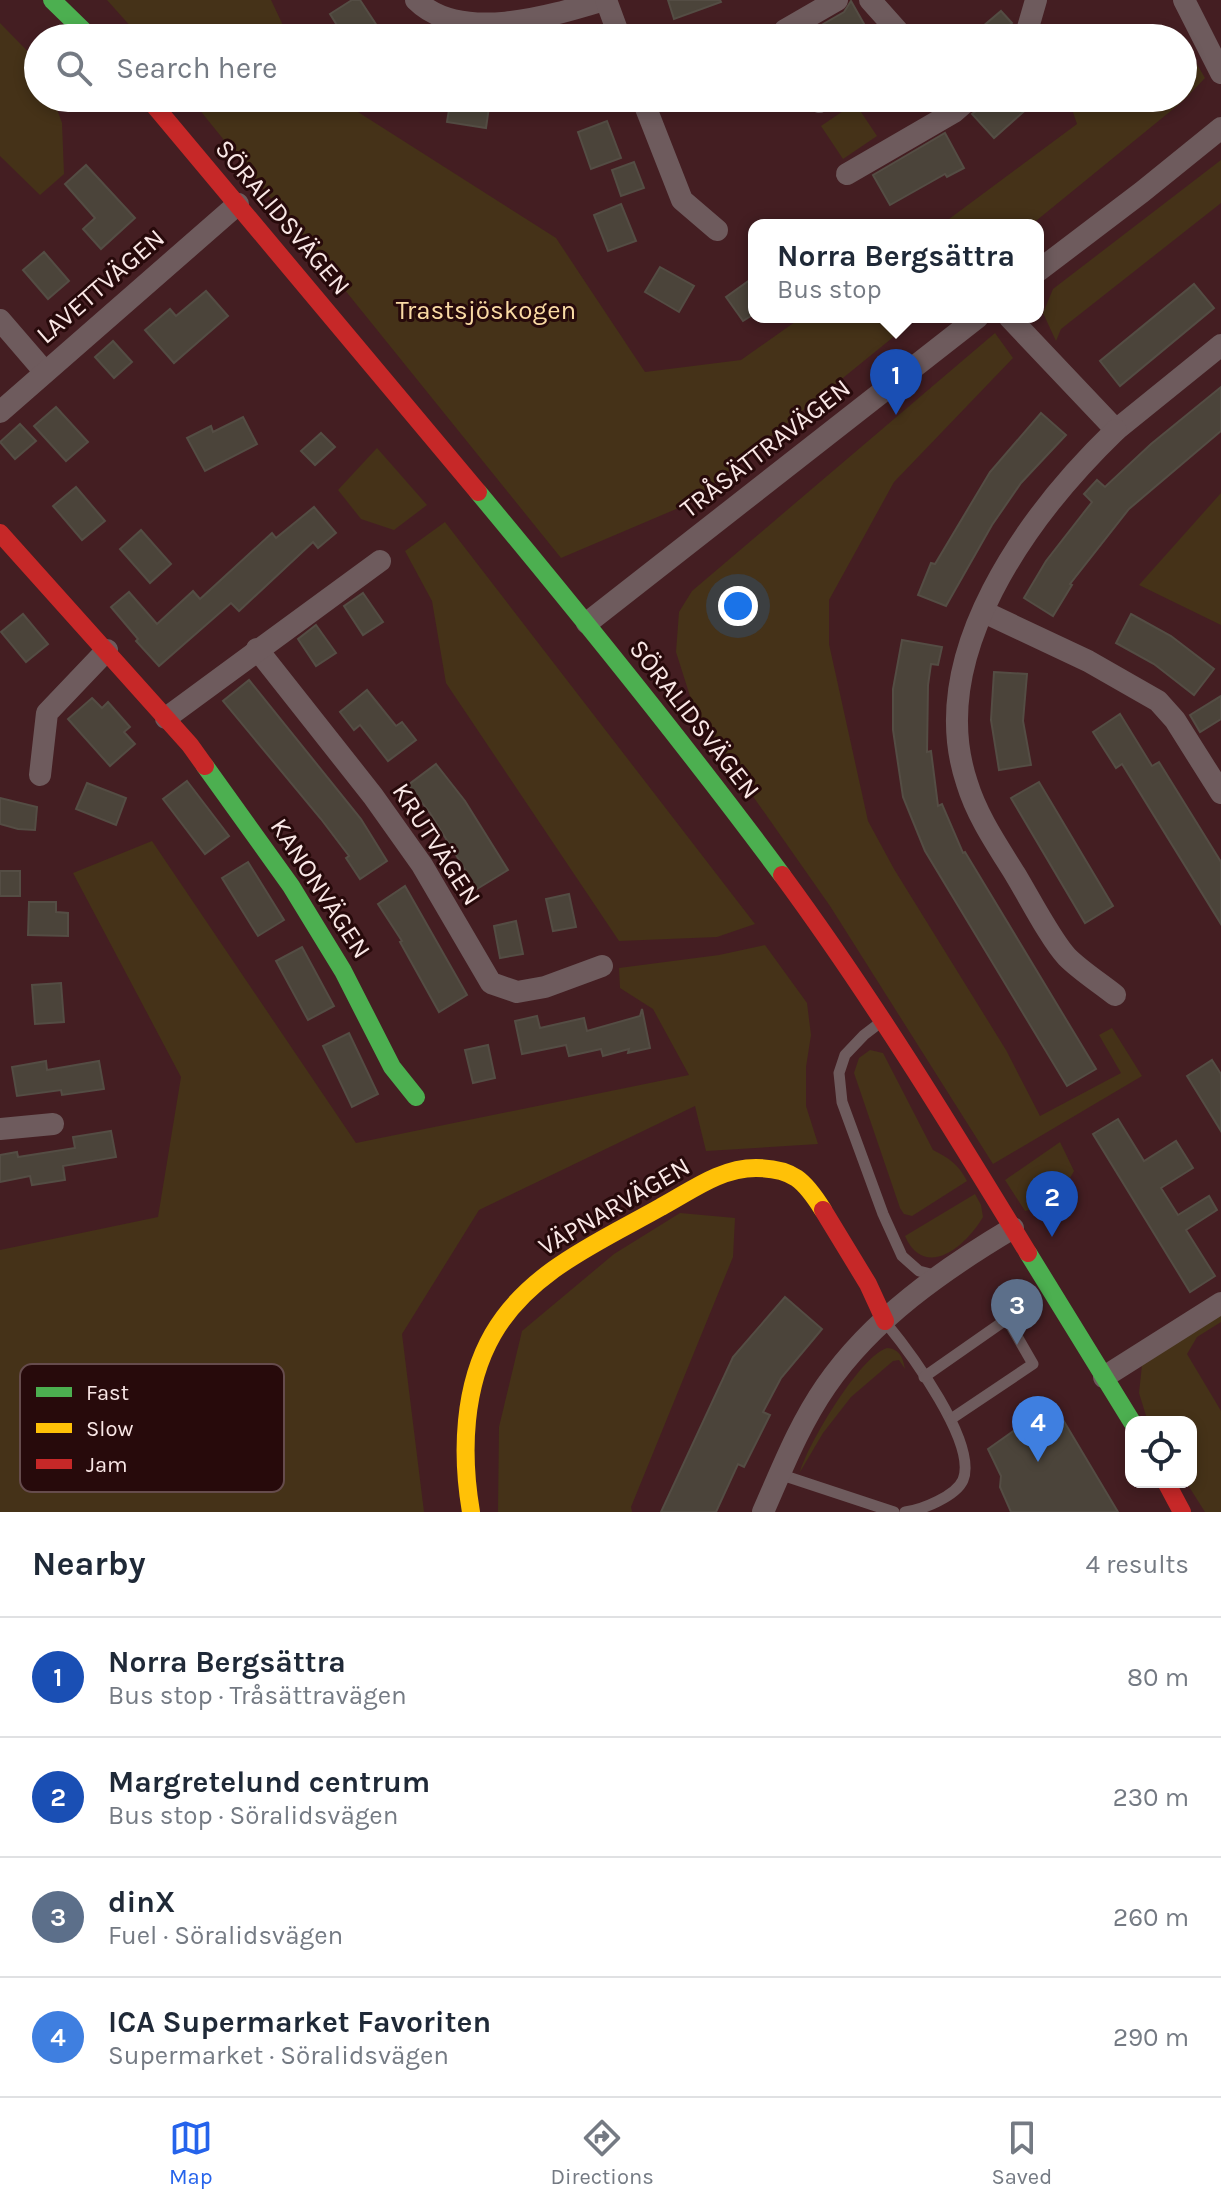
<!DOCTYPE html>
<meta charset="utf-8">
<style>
body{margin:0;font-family:Karla,sans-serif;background:#f6f6f7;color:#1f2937}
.controls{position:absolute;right:24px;bottom:24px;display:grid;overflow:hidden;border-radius:16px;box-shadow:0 4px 12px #0003}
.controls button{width:72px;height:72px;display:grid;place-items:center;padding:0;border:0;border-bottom:2px solid #e0e1e3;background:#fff;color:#1f2937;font:40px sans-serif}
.you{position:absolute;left:738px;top:606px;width:28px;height:28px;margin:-20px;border:6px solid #fff;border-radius:50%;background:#1a73e8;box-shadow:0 0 0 12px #1a73e833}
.badge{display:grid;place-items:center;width:52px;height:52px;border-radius:50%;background:#2563eb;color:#fff;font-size:26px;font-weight:700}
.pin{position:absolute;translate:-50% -66px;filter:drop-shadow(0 2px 4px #0008)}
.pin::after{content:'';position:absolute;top:42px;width:28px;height:24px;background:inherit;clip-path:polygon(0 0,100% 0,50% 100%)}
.popup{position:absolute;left:748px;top:219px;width:296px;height:104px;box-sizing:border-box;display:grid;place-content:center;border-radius:16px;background:#fff;filter:drop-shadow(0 2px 6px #0005);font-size:26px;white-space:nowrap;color:#747a83}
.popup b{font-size:30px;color:#1f2937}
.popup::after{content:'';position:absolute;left:50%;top:100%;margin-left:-16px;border:16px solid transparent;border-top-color:#fff}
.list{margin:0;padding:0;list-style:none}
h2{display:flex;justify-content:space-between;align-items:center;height:104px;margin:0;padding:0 32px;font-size:34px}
h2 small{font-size:26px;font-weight:400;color:#747a83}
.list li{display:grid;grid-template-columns:52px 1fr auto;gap:24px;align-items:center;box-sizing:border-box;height:120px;padding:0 32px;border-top:2px solid #e0e1e3}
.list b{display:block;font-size:30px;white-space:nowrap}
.list p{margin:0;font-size:26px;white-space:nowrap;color:#747a83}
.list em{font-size:26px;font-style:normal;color:#747a83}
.icon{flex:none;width:44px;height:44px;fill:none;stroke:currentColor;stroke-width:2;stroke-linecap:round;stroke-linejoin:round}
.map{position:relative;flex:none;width:1221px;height:1512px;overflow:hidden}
.search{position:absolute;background:#fff;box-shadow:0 4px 12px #0003;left:24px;right:24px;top:24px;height:88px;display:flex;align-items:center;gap:20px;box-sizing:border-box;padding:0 28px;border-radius:44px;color:#747a83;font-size:30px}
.sheet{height:584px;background:#fff}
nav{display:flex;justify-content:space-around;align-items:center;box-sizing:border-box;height:112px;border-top:2px solid #e0e1e3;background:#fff;font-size:22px;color:#747a83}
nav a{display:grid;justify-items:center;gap:4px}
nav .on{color:#2563eb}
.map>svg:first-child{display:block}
.green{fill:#453218}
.building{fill:#4b443a;stroke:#544d44;stroke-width:2}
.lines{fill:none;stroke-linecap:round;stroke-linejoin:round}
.lane{stroke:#6e5b5d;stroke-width:11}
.street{stroke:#6e5b5d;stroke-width:22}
.fast{stroke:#4caf50;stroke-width:18}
.slow{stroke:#ffc107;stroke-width:18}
.jam{stroke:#c62828;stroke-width:18}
.labels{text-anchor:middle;stroke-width:6;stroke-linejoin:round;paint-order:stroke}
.street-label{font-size:26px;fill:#f9e7e6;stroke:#270a0b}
.park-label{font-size:26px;fill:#f9daa4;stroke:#270a0b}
.key{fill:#270a0b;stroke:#664c4d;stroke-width:2}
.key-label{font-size:22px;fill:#f9e7e6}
</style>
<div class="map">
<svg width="1221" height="1512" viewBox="0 0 1221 1512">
<rect width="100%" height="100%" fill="#441e22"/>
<g class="green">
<polygon points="107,0 271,0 289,38 141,38"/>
<polygon points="0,23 38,62 38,98 53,98 62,123 64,174 40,195 0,156"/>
<polygon points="1183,44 1185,44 1205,78 1183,101 1031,225 941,225 1077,124 1068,98 1183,98"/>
<polygon points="190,98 336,98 556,238 645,372 741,360 802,317 918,317 688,504 561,558"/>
<polygon points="855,103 877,136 843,159 821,126"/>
<polygon points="1221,160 1221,203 1061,329 1056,341 1043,313 1053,289"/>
<polygon points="995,333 1013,358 894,482 829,600 829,644 868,821 894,869 1006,1050 1040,1116 1121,1073 1099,1035 1112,1028 1142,1076 993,1164 830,906 696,715 676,652 679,612 692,591"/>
<polygon points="377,448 427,505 394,530 361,519 338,490"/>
<polygon points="1221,493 1221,625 1139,585"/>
<polygon points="445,522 755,924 717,937 619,941 446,683 432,601 405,551"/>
<polygon points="152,841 356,1143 689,1075 653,1009 620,988 619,968 719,955 765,945 807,1003 811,1035 806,1067 806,1106 818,1144 706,1151 695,1106 479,1210 402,1334 424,1512 0,1512 0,1250 158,1217 181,1077 73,873"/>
<path d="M870,1050l13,3 50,97c16,8 26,15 34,31l-55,35 -8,-2 -4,-6 -46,-135 5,-15z"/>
<path d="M1060,1142l14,29c-12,22 -24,35 -49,40l-20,-31z"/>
<path d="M975,1194l6,11 2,12c-17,29 -58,64 -78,19z"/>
<polygon points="680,1213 735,1218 733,1257 631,1507 632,1512 498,1512 499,1427 522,1331 614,1254"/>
<polygon points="1221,1315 1221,1322 1197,1337 1187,1354 1221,1411 1221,1512 1205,1512 1186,1482 1191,1482 1191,1422 1148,1422 1139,1393 1142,1365"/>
<path d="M887,1348c13,1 16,10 18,21l-6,-9 -6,1 -42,36 -28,36 -23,39c8,-28 60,-116 87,-124z"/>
</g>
<g class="building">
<polygon points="352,0 360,0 385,38 345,38 330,14"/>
<polygon points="668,0 720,0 721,2 674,19"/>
<polygon points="851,1 872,38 799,38 844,12"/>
<polygon points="1001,11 1012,23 994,38 969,38"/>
<polygon points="451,98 490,100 486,128 447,122"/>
<polygon points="984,98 1039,98 994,138 972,114 980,108"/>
<polygon points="607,121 621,158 591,169 578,132"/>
<polygon points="945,133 964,168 947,177 945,174 890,205 873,175"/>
<polygon points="634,162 644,188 621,196 612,170"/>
<polygon points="86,165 135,218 101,249 83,229 95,218 65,184"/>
<polygon points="621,204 636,241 608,251 594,215"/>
<polygon points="44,252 69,281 48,299 23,270"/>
<polygon points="660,267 694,286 679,312 645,292"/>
<polygon points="754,277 754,314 743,321 726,297"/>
<polygon points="1194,284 1214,308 1120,386 1100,361"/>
<polygon points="206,291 228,316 174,363 145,330 170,309 176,316"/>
<polygon points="113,341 132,362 114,378 95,357"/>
<polygon points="1221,387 1221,431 1129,509 1070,584 1072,585 1053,616 1024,598 1046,561 1092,502 1084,494 1097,480 1105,487 1151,444"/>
<polygon points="56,407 88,442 66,461 34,426"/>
<polygon points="1041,413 1066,435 1021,483 992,525 946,606 918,595 931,563 935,564 990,472"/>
<polygon points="243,417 257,444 205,471 187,438 211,426 213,432"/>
<polygon points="20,424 36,441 15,459 0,442"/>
<polygon points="321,433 335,447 315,465 301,451"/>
<polygon points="76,487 105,521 82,540 53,506"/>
<polygon points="314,507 336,533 318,548 313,542 239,611 231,603 159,666 136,641 138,639 111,607 129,592 157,624 193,591 200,599 272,533 276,538"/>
<polygon points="141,530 171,564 150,583 120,549"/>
<polygon points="363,593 383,622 363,635 344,606"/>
<polygon points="23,614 48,644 26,662 1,632"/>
<polygon points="1131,614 1171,636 1214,669 1194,695 1154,664 1116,643"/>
<polygon points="316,625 336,653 316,666 298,639"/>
<polygon points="902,640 942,647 938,665 931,664 928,685 927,752 931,751 938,806 942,804 963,853 965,852 1096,1069 1067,1086 925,851 903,797 893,730 893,689"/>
<polygon points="994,672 1027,674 1023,721 1031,765 999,770 991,720"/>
<polygon points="249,680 361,819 387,861 360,879 346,858 349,856 321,819 223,701"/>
<polygon points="367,690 396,726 402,722 416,740 388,761 360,725 354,730 340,712"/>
<polygon points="1221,696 1221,719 1200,732 1190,715"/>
<polygon points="92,698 102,708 108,702 130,727 124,732 135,744 110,766 68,719"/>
<polygon points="1120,714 1152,766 1159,762 1221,862 1221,924 1122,764 1116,768 1093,732"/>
<polygon points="436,764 465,801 508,870 477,889 430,813 408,785"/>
<polygon points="187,781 229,836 205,854 163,799"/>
<polygon points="1039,782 1113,906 1085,923 1011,798"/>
<polygon points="87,783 126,798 116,825 76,809"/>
<polygon points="0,798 37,807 35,830 18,829 0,824"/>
<polygon points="248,862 284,920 258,936 222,878"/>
<rect x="0" y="871" width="20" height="25"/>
<polygon points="405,886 467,995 439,1012 400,942 402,941 378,904"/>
<polygon points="569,894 576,927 553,931 546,899"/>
<polygon points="29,902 56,902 56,912 68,913 68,936 28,935"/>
<polygon points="516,921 523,954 500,958 494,926"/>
<polygon points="302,947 334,1006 308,1020 276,961"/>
<polygon points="61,983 64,1022 35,1024 32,985"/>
<polygon points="642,1009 650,1048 628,1053 629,1049 603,1056 601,1049 569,1056 566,1045 522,1054 515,1021 537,1016 540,1028 584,1018 587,1031 640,1016"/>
<polygon points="349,1033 378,1094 352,1107 323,1046"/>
<polygon points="488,1045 495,1078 473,1083 465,1050"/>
<polygon points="1212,1060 1221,1074 1221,1131 1187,1076"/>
<polygon points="46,1061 47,1070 99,1061 104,1089 62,1095 61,1090 17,1096 12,1067"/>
<polygon points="1118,1119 1144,1161 1176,1141 1193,1168 1161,1188 1178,1215 1209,1196 1217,1210 1186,1230 1215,1276 1190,1292 1093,1134"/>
<polygon points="111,1131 116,1157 63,1166 65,1180 32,1185 30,1176 0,1182 0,1155 17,1152 18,1157 75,1148 73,1137"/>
<polygon points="785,1297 822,1329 781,1378 763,1412 770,1415 744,1467 738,1464 716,1512 661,1512 733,1357"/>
<polygon points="1053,1403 1118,1512 1011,1512 1000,1487 1001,1476 988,1449"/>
</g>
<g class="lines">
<g class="lane">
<polyline points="881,1022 864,1035 845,1055 839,1073 842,1102 883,1214 902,1256 919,1271 938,1276"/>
<path d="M886,1323c23,28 92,120 77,157 -7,16 -41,30 -58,32"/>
<polyline points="924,1377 1007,1319 1033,1364 951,1419"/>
<polyline points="779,1474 894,1512"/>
</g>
<g class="street">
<path d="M416,0c44,44 135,16 188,0"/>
<polyline points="606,0 620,38"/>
<polyline points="870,0 904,38"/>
<polyline points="1184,0 1221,73"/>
<polyline points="785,30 837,0"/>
<polyline points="917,38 922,35 934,38"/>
<polyline points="1025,38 1036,0"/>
<polyline points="642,98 682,200 717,230"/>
<polyline points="819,102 825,98"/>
<polyline points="847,174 954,112 970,98"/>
<polyline points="1038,271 1142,192 1221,128"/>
<polyline points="1009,317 1116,430 1221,345"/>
<polyline points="0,320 44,371"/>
<polyline points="0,412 238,204"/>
<polyline points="984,612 1088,661 1158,701 1175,720 1221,793"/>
<polyline points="587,623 978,317"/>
<polyline points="257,649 373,796 422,865 491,983 517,992 545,987 602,966"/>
<polyline points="166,718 380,561"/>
<polyline points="40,775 47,713 107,650"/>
<path d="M1115,995c-15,-12 -34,-24 -48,-38 -16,-17 -38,-60 -52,-83 -18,-29 -38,-58 -48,-91 -43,-128 62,-269 149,-353"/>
<polyline points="0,1129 53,1124"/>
<polyline points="1104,1377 1221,1303"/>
<path d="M763,1512c19,-43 36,-87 63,-126 46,-67 118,-117 187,-158"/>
</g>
<g class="fast">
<polyline points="52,0 91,38"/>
<path d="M478,492c104,125 207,252 304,383"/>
<polyline points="205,766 291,886 343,971 392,1067 416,1097"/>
<polyline points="1028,1253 1132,1422"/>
</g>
<path class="slow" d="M471,1512c-10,-58 -8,-126 22,-178 36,-63 108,-93 168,-127 30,-16 59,-39 95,-39 37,0 49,13 67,42"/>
<g class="jam">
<polyline points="148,98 478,492"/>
<polyline points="0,533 190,745 205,766"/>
<path d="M782,875c89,121 168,250 246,378"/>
<polyline points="823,1210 868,1284 885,1321"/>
<polyline points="1166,1482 1182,1512"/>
</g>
</g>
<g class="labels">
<g class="street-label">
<text transform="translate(283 217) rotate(50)" y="9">SÖRALIDSVÄGEN</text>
<text transform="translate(100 286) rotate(-41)" y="9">LAVETTVÄGEN</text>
<text transform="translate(765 448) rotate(-38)" y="9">TRÅSÄTTRAVÄGEN</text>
<text transform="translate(695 719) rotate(52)" y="9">SÖRALIDSVÄGEN</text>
<text transform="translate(437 844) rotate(57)" y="9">KRUTVÄGEN</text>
<text transform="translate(321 888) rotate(57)" y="9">KANONVÄGEN</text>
<text transform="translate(614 1206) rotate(-30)" y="9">VÄPNARVÄGEN</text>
</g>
<g class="park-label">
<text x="486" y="319">Trastsjöskogen</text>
</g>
</g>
<rect x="20" y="1364" width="264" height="128" rx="12" class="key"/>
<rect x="36" y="1387" width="36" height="10" fill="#4caf50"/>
<rect x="36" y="1423" width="36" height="10" fill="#ffc107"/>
<rect x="36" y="1459" width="36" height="10" fill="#c62828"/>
<g class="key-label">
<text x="86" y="1400">Fast</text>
<text x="86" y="1436">Slow</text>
<text x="86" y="1472">Jam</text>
</g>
</svg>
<div class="controls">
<button><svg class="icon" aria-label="locate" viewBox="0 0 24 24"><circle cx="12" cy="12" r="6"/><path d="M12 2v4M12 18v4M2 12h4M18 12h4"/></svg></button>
</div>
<div class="you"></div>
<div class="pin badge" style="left:896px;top:415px;background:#1a4fb4">1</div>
<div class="popup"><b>Norra Bergsättra</b>Bus stop</div>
<div class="pin badge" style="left:1052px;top:1237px;background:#1a4fb4">2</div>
<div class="pin badge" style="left:1017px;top:1345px;background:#5c6f8a">3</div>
<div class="pin badge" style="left:1038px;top:1462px;background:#3f7fe0">4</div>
<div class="search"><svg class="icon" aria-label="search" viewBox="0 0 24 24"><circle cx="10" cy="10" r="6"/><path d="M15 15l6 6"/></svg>Search here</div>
</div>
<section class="sheet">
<h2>Nearby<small>4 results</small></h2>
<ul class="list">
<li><span class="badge" style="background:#1a4fb4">1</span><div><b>Norra Bergsättra</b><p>Bus stop · Tråsättravägen</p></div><em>80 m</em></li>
<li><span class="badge" style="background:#1a4fb4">2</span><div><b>Margretelund centrum</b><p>Bus stop · Söralidsvägen</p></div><em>230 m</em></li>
<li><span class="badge" style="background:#5c6f8a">3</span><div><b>dinX</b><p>Fuel · Söralidsvägen</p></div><em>260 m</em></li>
<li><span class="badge" style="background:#3f7fe0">4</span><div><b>ICA Supermarket Favoriten</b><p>Supermarket · Söralidsvägen</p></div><em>290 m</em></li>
</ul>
</section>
<nav>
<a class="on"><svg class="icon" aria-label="map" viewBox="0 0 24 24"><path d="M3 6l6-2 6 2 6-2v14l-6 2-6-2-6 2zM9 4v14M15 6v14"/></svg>Map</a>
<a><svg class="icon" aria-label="directions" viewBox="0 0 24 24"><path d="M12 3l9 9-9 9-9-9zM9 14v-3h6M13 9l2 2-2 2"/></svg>Directions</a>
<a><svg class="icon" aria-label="saved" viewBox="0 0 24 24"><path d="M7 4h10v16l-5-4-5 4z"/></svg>Saved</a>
</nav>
